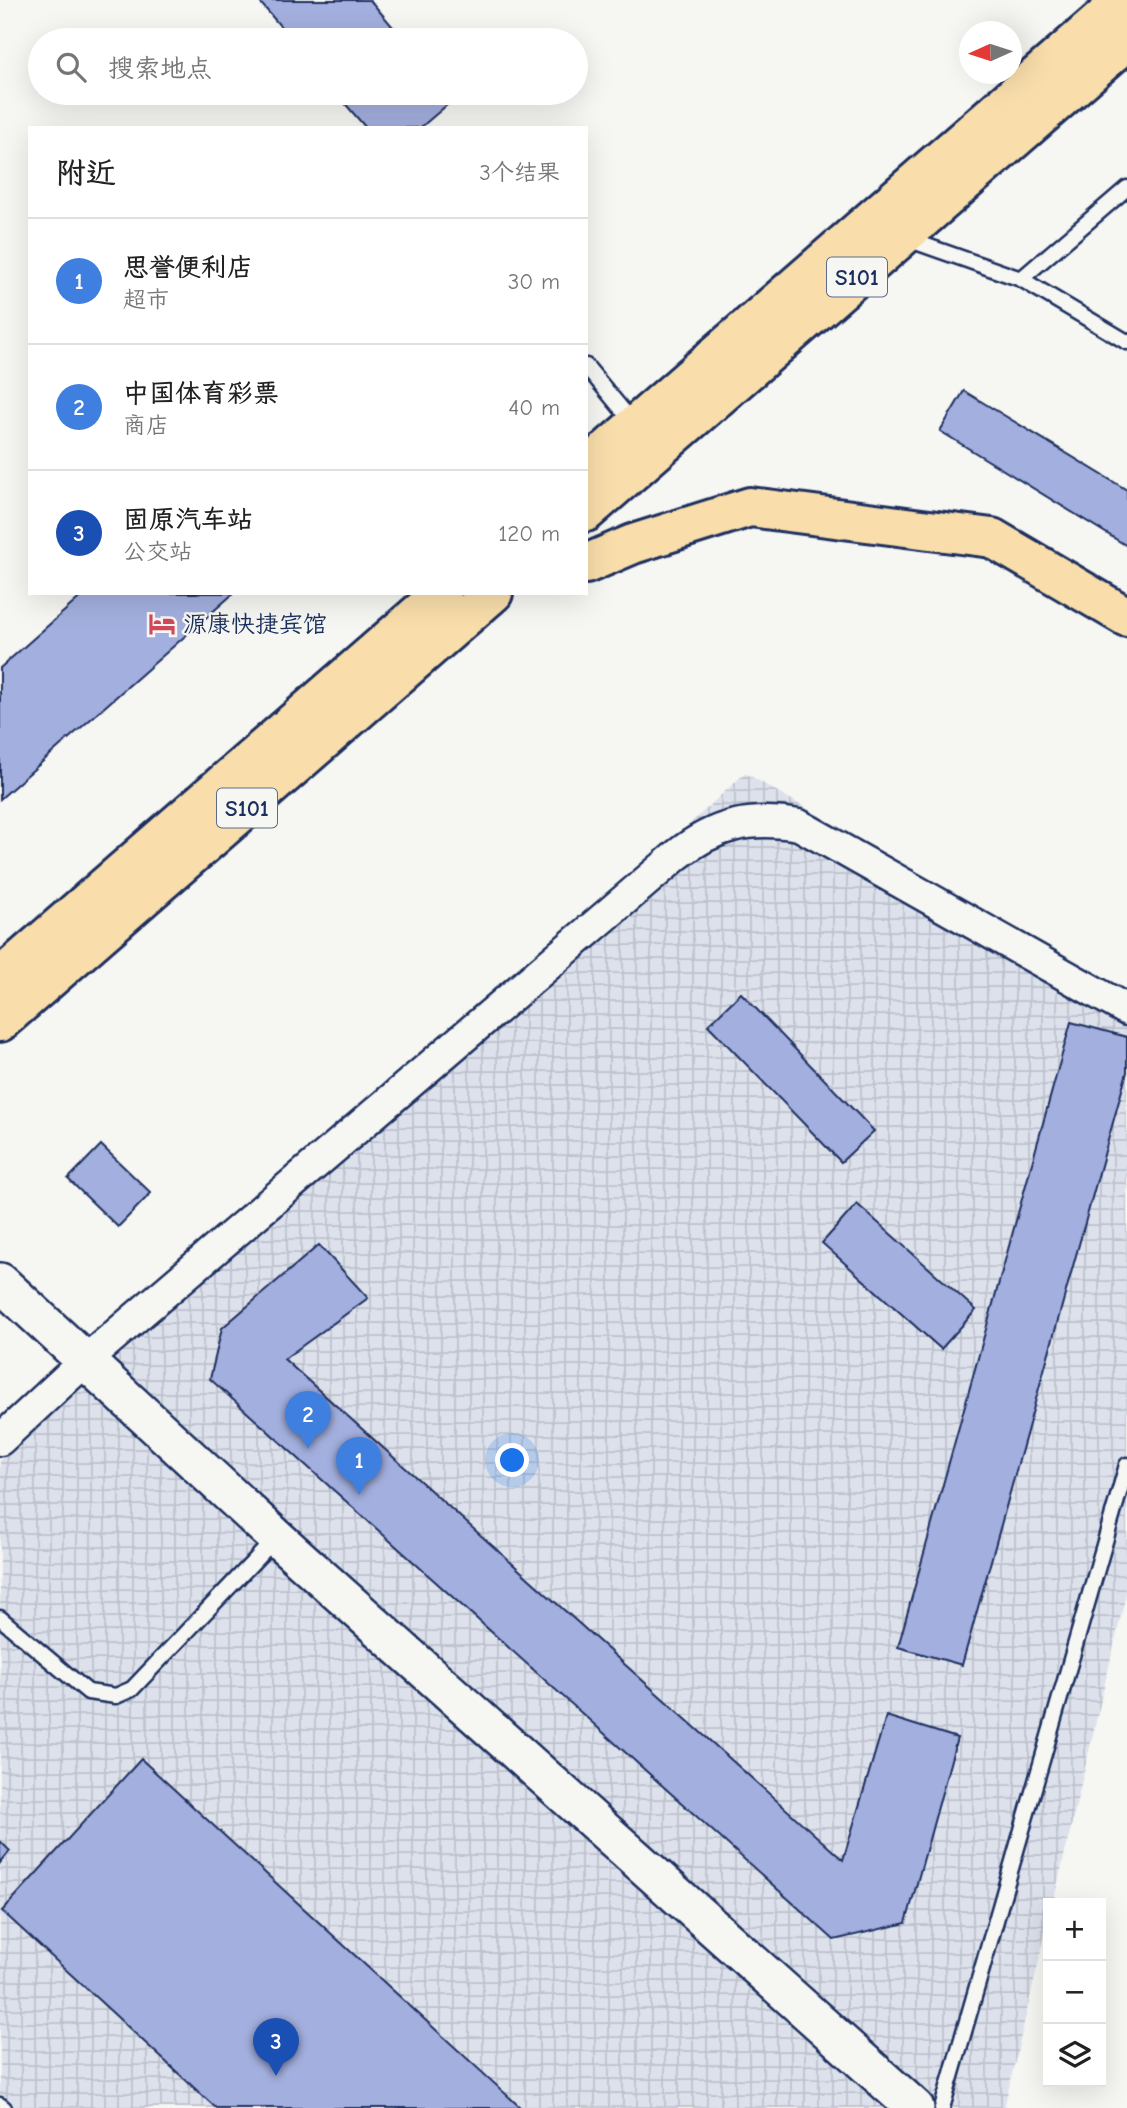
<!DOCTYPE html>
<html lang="zh">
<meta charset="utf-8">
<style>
body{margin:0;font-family:"Comic Neue","LXGW WenKai TC",sans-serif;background:#f2f2f2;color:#222}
.controls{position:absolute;right:21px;bottom:21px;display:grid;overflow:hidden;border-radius:0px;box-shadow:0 7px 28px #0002}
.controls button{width:63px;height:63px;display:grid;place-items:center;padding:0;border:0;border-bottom:2px solid #e0e0e0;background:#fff;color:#222;font:35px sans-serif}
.compass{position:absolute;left:959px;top:21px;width:63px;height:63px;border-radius:50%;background:#fff;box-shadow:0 7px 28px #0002;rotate:267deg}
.you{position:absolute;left:513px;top:1461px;width:24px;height:24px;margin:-18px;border:5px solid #fff;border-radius:50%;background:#1a73e8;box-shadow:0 0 0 10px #1a73e833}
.badge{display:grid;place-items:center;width:46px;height:46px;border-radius:50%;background:#d1495b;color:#fff;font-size:23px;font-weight:700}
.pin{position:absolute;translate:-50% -58px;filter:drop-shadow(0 2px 4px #0008)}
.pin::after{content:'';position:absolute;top:37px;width:24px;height:21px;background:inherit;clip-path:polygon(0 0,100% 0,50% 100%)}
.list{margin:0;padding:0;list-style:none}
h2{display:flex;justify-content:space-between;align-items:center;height:91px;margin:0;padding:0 28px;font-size:30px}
h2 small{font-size:23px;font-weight:400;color:#767676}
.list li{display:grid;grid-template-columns:46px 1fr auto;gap:21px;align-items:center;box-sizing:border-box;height:126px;padding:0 28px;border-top:2px solid #e0e0e0}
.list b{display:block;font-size:26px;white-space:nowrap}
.list p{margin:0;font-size:23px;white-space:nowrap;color:#767676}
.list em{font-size:23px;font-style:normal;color:#767676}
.icon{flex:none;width:38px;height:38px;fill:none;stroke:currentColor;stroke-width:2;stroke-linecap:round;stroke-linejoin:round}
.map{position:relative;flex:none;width:1127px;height:2108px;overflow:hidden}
.search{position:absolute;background:#fff;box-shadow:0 7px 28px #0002;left:28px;top:28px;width:560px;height:77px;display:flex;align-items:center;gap:18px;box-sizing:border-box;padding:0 24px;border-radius:38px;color:#767676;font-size:26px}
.panel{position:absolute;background:#fff;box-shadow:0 7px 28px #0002;left:28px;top:126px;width:560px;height:469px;border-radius:0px}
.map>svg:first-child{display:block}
.industrial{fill:url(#industrial-grid)}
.building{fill:#a3afde;stroke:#1b2f5e;stroke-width:2}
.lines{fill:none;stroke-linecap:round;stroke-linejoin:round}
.service-casing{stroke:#1b2f5e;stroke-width:19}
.minor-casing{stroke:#1b2f5e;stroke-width:35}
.tertiary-casing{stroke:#1b2f5e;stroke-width:42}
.primary-casing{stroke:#1b2f5e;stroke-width:44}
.service{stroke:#f6f6f2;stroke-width:14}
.minor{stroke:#f6f6f2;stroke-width:30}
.tertiary{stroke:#f6f6f2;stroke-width:37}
.primary{stroke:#f9deab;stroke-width:38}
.labels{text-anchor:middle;stroke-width:5;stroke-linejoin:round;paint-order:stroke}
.shield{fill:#f6f6f2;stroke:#5d6b8a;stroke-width:2}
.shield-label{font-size:23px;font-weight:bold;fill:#1b2f5e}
.poi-label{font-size:24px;fill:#1b2f5e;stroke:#f6f6f2;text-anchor:start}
</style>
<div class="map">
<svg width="1127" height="2108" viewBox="0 0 1127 2108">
<defs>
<pattern id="industrial-grid" width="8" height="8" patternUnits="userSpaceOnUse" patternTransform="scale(1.75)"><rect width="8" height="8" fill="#dde1ec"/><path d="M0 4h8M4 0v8" fill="none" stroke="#bdc1cd"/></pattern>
</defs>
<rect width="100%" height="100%" fill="#f6f6f2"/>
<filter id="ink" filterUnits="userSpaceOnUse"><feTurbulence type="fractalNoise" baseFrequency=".0143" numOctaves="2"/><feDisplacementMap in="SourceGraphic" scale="14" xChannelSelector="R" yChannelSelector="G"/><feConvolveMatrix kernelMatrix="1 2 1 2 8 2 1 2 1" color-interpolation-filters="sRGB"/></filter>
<g filter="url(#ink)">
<polygon class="industrial" points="745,773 1127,992 1127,1590 1053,1903 1048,1903 1048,1922 1004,2108 0,2108 0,1460"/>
<g class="building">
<polygon points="258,0 370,0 404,40 292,40"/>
<polygon points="336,93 448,93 454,99 420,128 366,128"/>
<polygon points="964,391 1127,490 1127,546 940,431"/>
<polygon points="85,593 234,593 0,799 0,668"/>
<polygon points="741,993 874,1131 841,1162 708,1025"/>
<polygon points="1071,1022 1127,1037 1127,1072 962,1665 898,1647"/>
<polygon points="101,1145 151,1193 118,1227 68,1179"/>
<polygon points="857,1204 976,1310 941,1349 822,1243"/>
<polygon points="319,1245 368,1298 284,1359 843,1860 886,1716 957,1738 906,1923 834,1940 210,1379 222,1328"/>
<polygon points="141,1759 521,2108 216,2108 2,1911"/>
<polygon points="0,1841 10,1851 0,1863"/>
</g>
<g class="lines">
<g class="service-casing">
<g id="service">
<polyline points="907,239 1021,279 1127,342"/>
<polyline points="1021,279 1127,188"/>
<polyline points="586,366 634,424"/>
<polyline points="0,1618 88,1692 116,1696 132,1689 276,1538"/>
<polyline points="0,2105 4,2108"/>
<polyline points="942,2108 1127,1465"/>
</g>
</g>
<g class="minor-casing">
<path id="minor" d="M0,1440l86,-80 591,-505c39,-31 73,-38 122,-30l328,185"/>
</g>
<g class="tertiary-casing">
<polyline id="tertiary" points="0,1282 277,1538 915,2108"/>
</g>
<g class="primary-casing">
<g id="primary">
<polyline points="586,468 1124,0"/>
<polyline points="586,512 1127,41"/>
<polyline points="586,564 633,544 750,507 992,538 1127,617"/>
<polyline points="0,978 442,593"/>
<polyline points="0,1022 493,593"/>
</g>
</g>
<use href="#service" class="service"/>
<use href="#minor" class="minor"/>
<use href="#tertiary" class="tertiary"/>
<use href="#primary" class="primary"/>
</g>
</g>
<defs>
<g id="hotel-bare" transform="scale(2.1)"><path d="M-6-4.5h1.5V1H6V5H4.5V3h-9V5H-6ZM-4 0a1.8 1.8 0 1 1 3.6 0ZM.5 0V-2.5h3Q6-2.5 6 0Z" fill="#d1495b" stroke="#f6f6f2" stroke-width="2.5" paint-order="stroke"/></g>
</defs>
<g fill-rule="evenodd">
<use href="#hotel-bare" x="162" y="624"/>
</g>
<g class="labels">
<g class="shield">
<rect x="827" y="257.5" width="60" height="39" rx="5"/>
<rect x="217" y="788.5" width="60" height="39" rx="5"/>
</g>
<g class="shield-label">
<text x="857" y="285">S101</text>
<text x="247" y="816">S101</text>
</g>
<g class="poi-label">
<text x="183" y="632">源康快捷宾馆</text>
</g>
</g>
</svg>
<div class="controls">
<button>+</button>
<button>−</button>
<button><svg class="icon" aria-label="layers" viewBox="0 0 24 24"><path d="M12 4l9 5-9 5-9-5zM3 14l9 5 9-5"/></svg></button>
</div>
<svg class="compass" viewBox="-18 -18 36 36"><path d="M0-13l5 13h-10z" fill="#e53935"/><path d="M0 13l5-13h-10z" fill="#767676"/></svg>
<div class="you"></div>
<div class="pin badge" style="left:359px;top:1495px;background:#3f7fe0">1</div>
<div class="pin badge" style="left:308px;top:1449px;background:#3f7fe0">2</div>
<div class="pin badge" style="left:276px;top:2076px;background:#1a4fb4">3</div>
<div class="search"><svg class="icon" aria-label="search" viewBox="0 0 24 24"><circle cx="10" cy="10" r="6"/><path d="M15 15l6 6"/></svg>搜索地点</div>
<section class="panel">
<h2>附近<small>3个结果</small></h2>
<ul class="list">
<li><span class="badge" style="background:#3f7fe0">1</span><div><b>思誉便利店</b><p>超市</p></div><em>30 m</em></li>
<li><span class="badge" style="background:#3f7fe0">2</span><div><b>中国体育彩票</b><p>商店</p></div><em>40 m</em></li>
<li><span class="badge" style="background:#1a4fb4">3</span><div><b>固原汽车站</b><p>公交站</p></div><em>120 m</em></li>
</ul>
</section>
</div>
